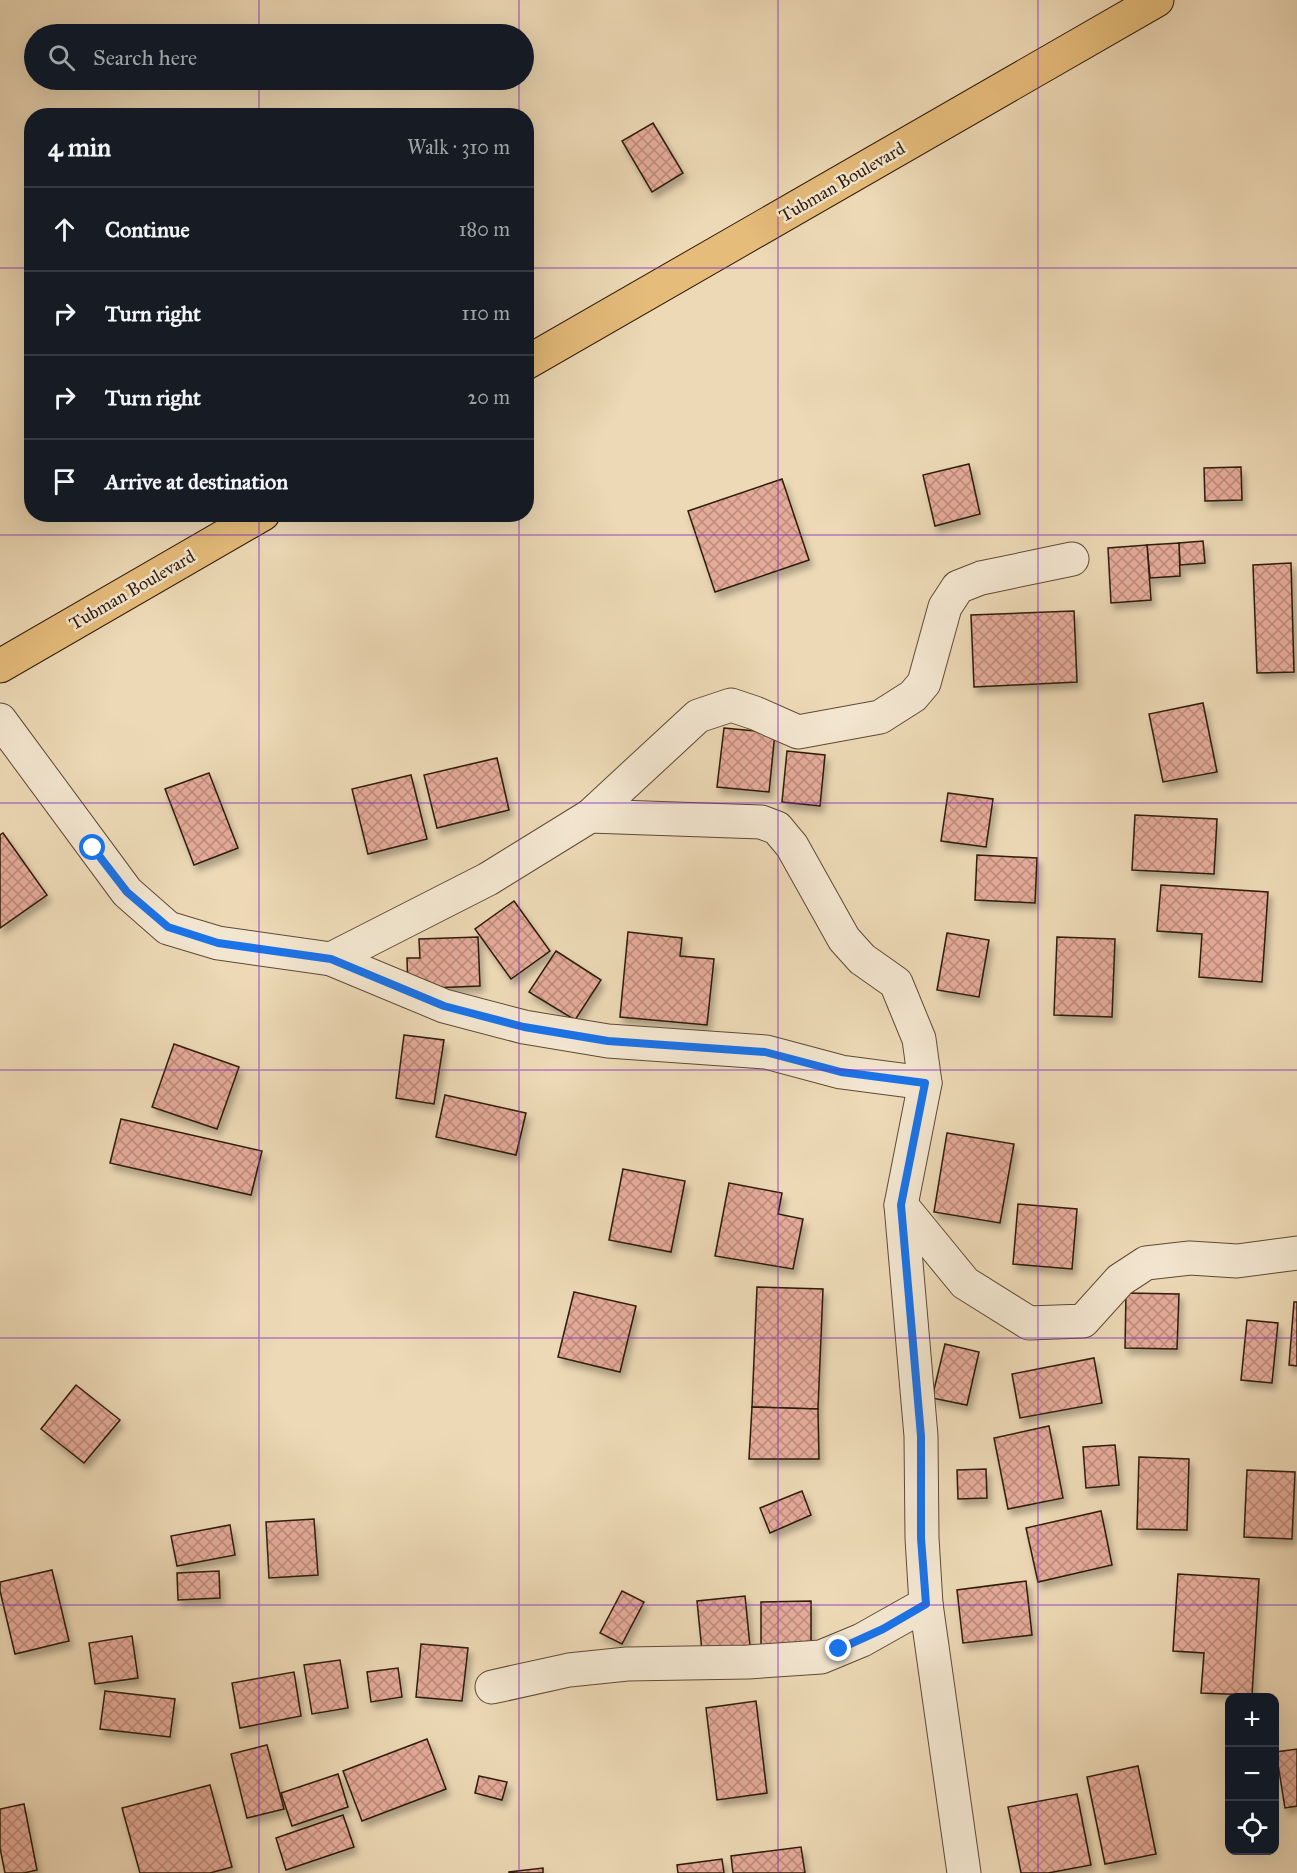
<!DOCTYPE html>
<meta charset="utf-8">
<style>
body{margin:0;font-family:"IM FELL Great Primer",serif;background:#242831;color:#f1f3f6}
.controls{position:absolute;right:18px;bottom:18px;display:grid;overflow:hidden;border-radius:12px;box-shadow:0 6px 24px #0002}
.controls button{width:54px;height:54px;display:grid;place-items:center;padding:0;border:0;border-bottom:2px solid #363941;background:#171b24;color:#f1f3f6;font:30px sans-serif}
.stop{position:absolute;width:18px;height:18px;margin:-14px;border:4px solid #1a73e8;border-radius:50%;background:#fff}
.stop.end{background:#1a73e8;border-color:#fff;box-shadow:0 2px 6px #0008}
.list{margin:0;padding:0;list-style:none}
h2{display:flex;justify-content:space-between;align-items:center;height:78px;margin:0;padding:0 24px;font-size:26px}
h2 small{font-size:20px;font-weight:400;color:#9ea1a6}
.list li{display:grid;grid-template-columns:39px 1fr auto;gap:18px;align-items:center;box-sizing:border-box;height:84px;padding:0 24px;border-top:2px solid #363941}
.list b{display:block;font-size:22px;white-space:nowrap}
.list em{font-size:20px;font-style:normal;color:#9ea1a6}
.icon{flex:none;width:33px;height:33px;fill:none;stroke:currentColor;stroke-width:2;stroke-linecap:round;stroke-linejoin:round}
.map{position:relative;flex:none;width:1297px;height:1873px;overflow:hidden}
.search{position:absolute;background:#171b24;box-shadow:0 6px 24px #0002;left:24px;top:24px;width:510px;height:66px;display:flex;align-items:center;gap:15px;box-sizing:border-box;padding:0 21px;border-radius:33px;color:#9ea1a6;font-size:22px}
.panel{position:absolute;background:#171b24;box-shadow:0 6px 24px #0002;left:24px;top:108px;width:510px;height:414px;border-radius:24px}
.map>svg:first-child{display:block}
.building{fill:url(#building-cross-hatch);stroke:#2e1b08;stroke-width:1.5;filter:url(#shadow)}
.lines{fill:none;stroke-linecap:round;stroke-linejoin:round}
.minor-casing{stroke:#5e4a34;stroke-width:35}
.highway-casing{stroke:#2e1b08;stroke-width:35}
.minor{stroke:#f3e6d0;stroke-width:33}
.highway{stroke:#e6bc7b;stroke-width:33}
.route{stroke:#1a73e8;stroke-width:8}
.grid{fill:none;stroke:#7b2cbf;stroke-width:1.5;stroke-opacity:0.55}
.labels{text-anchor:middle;stroke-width:5;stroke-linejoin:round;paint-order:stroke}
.street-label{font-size:18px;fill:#2e1b08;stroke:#f3e6d0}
</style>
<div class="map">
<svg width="1297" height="1873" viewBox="0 0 1297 1873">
<defs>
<pattern id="building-cross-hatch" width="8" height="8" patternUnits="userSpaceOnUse" patternTransform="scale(1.5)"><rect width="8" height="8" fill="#e5ab99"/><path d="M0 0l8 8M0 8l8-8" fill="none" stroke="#ba8a7b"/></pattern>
<filter id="shadow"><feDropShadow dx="3.5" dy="6" stdDeviation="3" flood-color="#0004"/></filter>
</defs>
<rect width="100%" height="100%" fill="#edd9b6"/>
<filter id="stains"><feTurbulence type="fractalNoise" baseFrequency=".00333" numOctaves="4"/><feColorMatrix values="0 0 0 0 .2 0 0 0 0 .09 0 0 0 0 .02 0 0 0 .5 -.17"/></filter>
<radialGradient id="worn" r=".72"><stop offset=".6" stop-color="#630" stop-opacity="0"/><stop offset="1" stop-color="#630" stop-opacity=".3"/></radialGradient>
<g class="building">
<polygon points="653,123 683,173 652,192 622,141"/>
<polygon points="969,464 980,514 935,526 923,475"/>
<polygon points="1241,467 1242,500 1205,501 1204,468"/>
<polygon points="782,479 809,560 715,592 688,511"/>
<polygon points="1203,541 1205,563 1180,565 1179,543"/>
<polygon points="1179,543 1180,576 1150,578 1147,545"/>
<polygon points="1147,545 1151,600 1111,603 1108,548"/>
<polygon points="1291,563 1294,672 1257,673 1253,565"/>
<polygon points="1074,611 1077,682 974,687 971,615"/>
<polygon points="1203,703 1217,772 1163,782 1149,714"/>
<polygon points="724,728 775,733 769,792 717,787"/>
<polygon points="787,751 825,755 820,806 782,802"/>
<polygon points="497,758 509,810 437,828 424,775"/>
<polygon points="209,773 238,848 194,865 165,789"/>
<polygon points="411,775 427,839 368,854 352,789"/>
<polygon points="948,793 993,799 986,847 941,841"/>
<polygon points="1135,815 1217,819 1214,874 1132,870"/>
<polygon points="3,833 47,895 0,928 0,835"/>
<polygon points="977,855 1037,858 1035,903 975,900"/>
<polygon points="1161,885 1268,892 1262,982 1199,977 1202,934 1157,931"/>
<polygon points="514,901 550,951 511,979 475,929"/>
<polygon points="628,932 682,938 680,956 714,959 707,1025 620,1017"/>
<polygon points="947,933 989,940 979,997 937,990"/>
<polygon points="478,937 480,986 408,989 407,958 420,958 419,939"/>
<polygon points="1057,937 1115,939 1112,1017 1054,1015"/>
<polygon points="556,951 601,980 575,1020 529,992"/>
<polygon points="404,1035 444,1040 434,1104 396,1098"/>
<polygon points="174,1044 239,1067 217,1129 152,1107"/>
<polygon points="445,1095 526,1113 516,1155 436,1137"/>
<polygon points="121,1119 262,1151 251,1195 110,1163"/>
<polygon points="947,1133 1014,1144 1000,1223 934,1212"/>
<polygon points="623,1169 685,1181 671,1252 609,1240"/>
<polygon points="729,1183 782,1193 778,1214 803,1219 793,1269 715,1256"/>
<polygon points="1018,1204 1077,1209 1072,1269 1013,1264"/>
<polygon points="757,1287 823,1289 818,1409 752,1407"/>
<polygon points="574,1292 636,1306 620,1372 558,1357"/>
<polygon points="1126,1293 1179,1294 1177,1349 1125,1348"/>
<polygon points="1294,1302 1297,1302 1297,1366 1289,1365"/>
<polygon points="1247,1320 1278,1323 1272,1383 1241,1380"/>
<polygon points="945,1344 979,1352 967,1405 932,1398"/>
<polygon points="1094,1358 1102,1403 1020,1418 1012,1374"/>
<polygon points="76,1385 120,1420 84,1463 41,1429"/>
<polygon points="752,1407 818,1409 819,1459 749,1459"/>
<polygon points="1049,1426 1063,1498 1008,1509 994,1438"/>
<polygon points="1115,1445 1119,1485 1086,1488 1083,1447"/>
<polygon points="1139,1457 1189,1459 1187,1530 1137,1529"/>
<polygon points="986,1469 987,1498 958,1499 957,1470"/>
<polygon points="1247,1470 1295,1472 1292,1539 1244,1537"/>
<polygon points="802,1491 811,1515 770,1533 760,1508"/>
<polygon points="1101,1511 1112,1565 1038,1582 1026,1528"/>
<polygon points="314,1519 318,1575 269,1578 266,1522"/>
<polygon points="230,1525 235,1555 177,1566 171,1536"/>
<polygon points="52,1570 69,1641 15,1654 0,1591 0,1582"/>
<polygon points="219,1571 220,1598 178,1600 177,1573"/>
<polygon points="1178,1574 1259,1579 1252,1695 1201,1693 1204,1653 1173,1651"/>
<polygon points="1026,1581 1032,1635 963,1643 957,1590"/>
<polygon points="622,1591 644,1602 622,1644 600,1633"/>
<polygon points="745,1596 751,1656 703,1661 697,1601"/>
<polygon points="811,1601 811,1648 761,1648 761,1602"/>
<polygon points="132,1636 138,1678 95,1684 89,1643"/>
<polygon points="421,1644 468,1648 462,1701 416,1697"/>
<polygon points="340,1660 348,1708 312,1714 304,1665"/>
<polygon points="398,1668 402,1697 371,1702 367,1672"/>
<polygon points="294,1672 301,1716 240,1728 232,1683"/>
<polygon points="105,1691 175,1699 170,1737 100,1729"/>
<polygon points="756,1701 767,1793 717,1800 706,1708"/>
<polygon points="427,1739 446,1789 362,1821 343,1771"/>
<polygon points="267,1745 284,1809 247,1818 231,1754"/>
<polygon points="1297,1749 1297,1806 1285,1808 1276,1752"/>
<polygon points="1138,1766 1156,1854 1105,1864 1087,1777"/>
<polygon points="338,1774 348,1807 292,1826 281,1793"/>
<polygon points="479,1776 507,1782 502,1800 475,1793"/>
<polygon points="210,1785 232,1867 210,1873 140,1873 122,1808"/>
<polygon points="1077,1794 1091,1865 1048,1873 1021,1873 1008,1807"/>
<polygon points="24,1804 37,1870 24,1873 5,1873 0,1848 0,1809"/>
<polygon points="343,1815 354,1847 286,1870 276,1838"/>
<polygon points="801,1847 805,1873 733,1873 731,1856"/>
<polygon points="722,1859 724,1873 678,1873 677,1865"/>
<polygon points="543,1868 543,1873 509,1873 509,1872"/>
</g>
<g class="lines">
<g class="minor-casing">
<g id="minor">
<polyline points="0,720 127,892 168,928 218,943 331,959 488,879 590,816 698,716 731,705 755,713 798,732 880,717 913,696 924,683 945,607 958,587 981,578 1072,559"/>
<polyline points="590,816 761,822 777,828 792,846 844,939 862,959 896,983 919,1039 925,1083 901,1205 921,1436 922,1538 926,1604 964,1873"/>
<polyline points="331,959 444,1006 524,1027 608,1041 766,1052 841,1072 925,1083"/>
<polyline points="901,1205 965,1283 1029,1323 1083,1321 1120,1280 1146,1263 1190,1258 1237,1261 1297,1253"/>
<polyline points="492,1687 569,1670 627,1664 748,1662 821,1657 862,1640 926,1604"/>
</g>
</g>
<g class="highway-casing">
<g id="highway">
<polyline points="526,363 1157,0"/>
<polyline points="0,666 263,514"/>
</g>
</g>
<use href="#minor" class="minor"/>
<use href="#highway" class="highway"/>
</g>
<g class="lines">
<polyline class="route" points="93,848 127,892 168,927 218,943 331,959 444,1006 524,1027 608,1041 765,1052 841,1072 925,1083 901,1205 921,1436 921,1538 926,1604 883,1629 839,1649"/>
</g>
<path class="grid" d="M259,0v34M519,0v34M778,0v1873M1038,0v1873M259,80v36M519,80v36M0,268h32M526,268h771M259,514v1359M519,514v1359M0,535h1297M0,803h1297M0,1070h1297M0,1338h1297M0,1605h1297"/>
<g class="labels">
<g class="street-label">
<text transform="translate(842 182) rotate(-30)" y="6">Tubman Boulevard</text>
<text transform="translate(132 590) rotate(-30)" y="6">Tubman Boulevard</text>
</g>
</g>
<rect width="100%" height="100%" filter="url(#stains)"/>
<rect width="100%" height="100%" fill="url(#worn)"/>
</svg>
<div class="controls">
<button>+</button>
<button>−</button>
<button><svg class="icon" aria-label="locate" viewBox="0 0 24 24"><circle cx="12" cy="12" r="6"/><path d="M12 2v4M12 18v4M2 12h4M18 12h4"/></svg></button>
</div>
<div class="stop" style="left:93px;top:848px"></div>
<div class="stop end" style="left:839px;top:1649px"></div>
<div class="search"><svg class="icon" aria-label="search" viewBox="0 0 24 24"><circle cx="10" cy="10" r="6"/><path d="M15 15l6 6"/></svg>Search here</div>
<section class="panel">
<h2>4 min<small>Walk · 310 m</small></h2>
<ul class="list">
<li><svg class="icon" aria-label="ahead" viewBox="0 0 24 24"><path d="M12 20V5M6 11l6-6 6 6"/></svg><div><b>Continue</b></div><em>180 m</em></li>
<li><svg class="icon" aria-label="right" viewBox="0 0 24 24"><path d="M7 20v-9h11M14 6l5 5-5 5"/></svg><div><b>Turn right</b></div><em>110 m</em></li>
<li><svg class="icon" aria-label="right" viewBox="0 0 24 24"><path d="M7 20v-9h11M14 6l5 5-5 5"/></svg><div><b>Turn right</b></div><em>20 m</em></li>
<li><svg class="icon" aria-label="arrive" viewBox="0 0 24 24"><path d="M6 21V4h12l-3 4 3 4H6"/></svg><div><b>Arrive at destination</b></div></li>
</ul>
</section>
</div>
